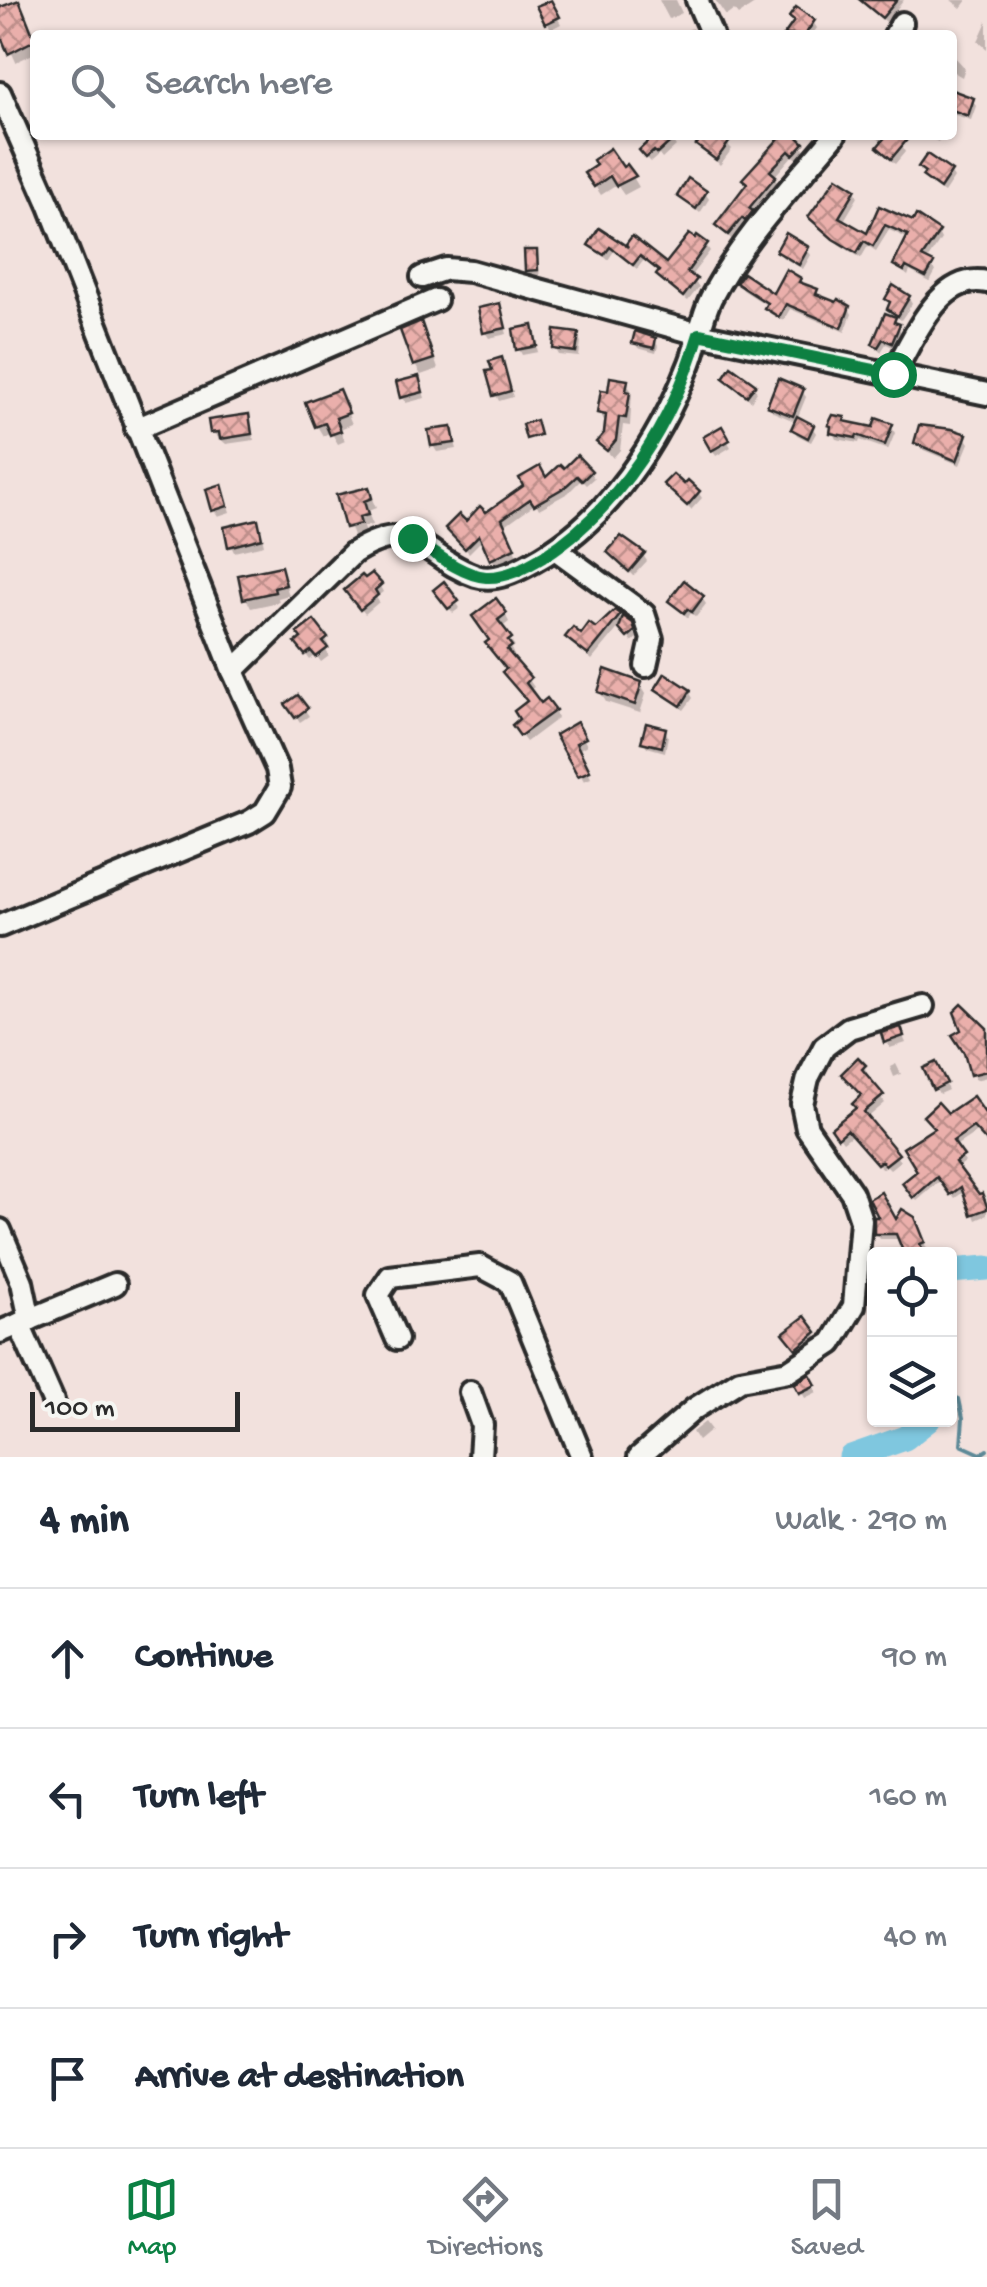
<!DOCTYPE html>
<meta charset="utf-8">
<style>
body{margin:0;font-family:"Gochi Hand",sans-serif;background:#f2f2f3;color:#1f2937}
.controls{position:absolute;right:30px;bottom:30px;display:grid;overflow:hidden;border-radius:10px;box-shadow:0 2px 8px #0004}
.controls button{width:90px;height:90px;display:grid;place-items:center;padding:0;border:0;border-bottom:2px solid #e0e1e3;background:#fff;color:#1f2937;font:50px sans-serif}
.scale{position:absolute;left:30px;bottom:25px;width:210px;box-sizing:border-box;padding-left:10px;border:5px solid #2b2b2b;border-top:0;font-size:28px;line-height:35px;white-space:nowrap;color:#2b2b2b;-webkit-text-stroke:8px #f6f6f2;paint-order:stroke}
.stop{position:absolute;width:30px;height:30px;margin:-22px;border:8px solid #0b8043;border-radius:50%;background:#fff}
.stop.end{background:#0b8043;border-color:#fff;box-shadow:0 2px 10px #0008}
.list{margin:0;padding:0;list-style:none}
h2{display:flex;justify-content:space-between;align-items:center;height:130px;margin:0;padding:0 40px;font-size:42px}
h2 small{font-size:32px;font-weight:400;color:#747a83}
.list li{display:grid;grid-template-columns:65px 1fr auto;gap:30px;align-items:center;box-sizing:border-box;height:140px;padding:0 40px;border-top:2px solid #e0e1e3}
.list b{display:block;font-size:38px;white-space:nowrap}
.list em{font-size:32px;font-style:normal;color:#747a83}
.icon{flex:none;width:55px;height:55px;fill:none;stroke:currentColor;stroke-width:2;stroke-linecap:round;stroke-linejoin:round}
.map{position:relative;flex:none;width:987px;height:1457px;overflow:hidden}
.search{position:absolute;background:#fff;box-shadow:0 2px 8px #0004;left:30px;right:30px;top:30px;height:110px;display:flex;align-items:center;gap:25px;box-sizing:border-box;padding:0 35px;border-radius:10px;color:#747a83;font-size:38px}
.sheet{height:690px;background:#fff}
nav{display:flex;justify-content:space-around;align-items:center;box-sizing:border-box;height:140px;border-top:2px solid #e0e1e3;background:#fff;font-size:28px;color:#747a83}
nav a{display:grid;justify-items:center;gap:5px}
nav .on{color:#0b8043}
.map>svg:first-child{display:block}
.shadow{fill:#0003}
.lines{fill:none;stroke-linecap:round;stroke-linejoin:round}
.stream{stroke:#5d8997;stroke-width:4}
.river{stroke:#7fc7df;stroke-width:25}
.building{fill:url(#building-cross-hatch);stroke:#2b2b2b;stroke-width:2.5}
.minor-casing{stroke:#2b2b2b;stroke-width:28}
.minor{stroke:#f6f6f2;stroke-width:20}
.route{stroke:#0b8043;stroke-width:12}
</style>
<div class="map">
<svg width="987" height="1457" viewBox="0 0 987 1457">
<defs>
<pattern id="building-cross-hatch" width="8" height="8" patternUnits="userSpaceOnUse" patternTransform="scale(2.5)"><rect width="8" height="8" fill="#eaafab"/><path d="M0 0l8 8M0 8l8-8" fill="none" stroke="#be8f8b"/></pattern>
</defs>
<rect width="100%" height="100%" fill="#f2e1dd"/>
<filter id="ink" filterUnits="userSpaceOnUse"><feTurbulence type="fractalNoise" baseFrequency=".01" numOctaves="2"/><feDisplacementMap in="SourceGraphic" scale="20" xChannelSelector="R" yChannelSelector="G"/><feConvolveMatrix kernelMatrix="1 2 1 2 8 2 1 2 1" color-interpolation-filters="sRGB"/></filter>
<g filter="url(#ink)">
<g class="shadow">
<polygon points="659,0 676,0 682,13 669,19"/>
<polygon points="715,0 754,0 756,3 738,15 734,10 726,16"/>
<polygon points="863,0 904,0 886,22"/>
<polygon points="951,0 967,0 961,8"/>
<polygon points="549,2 561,24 551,29 539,7"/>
<polygon points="0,10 23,12 35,39 35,53 16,62 0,27"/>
<polygon points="987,21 987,49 978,41"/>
<polygon points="813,22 817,28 812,35 790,35"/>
<polygon points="692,28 695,35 676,35"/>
<polygon points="952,54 965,68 962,77 952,71"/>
<polygon points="952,93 972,100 976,106 971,120 952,114"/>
<polygon points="650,135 668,135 676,146 662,159 659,155 651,162 645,156 654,139"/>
<polygon points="707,135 718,135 732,149 720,165 700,146"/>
<polygon points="785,135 792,135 805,150 797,159 793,155 774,177 778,184 752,214 755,219 749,225 746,223 732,240 718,225"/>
<polygon points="874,135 889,135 902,146 905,152 895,164 883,153 880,147 883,143"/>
<polygon points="926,135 941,135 938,142"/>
<polygon points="627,167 639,187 624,195 617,185 601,195 593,183"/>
<polygon points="921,168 950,172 954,178 944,193 929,183"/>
<polygon points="855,190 858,197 843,222 868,237 880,209 938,233 941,239 926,262 936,271 930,282 910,271 908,276 895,265 909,239 889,230 876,251 868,246 861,258 840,245 815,223 811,217"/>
<polygon points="705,193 709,199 700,213 680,196"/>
<polygon points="600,232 635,255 629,244 667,266 695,241 706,245 710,251 690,277 699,287 688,301 663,282 661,273 644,260 637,269 614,251 608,260 591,245"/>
<polygon points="807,249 811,255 803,269 782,257 779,251"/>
<polygon points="536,252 540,276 531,276 527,270"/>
<polygon points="799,280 802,286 815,290 819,298 848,307 852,314 845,332 790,309 783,321 771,314 768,306 743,290 739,283 774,297"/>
<polygon points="908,297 912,304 901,320 894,315 888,299"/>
<polygon points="499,306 507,334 489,338 485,332"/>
<polygon points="895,320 901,333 895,348 886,344 881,352 874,344"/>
<polygon points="532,328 538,352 522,355 519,349"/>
<polygon points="426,334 438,369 421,375 415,365"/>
<polygon points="577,335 581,342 579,357 559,355 555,348"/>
<polygon points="655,340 658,346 656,353 638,348 635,342"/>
<polygon points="504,366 513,397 499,401 496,395"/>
<polygon points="726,378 754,386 757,392 751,401"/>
<polygon points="626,382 632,392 630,426 623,425 620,450 613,458 599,442 606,434 605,422 600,413 610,394"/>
<polygon points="421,385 425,398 406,403 403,397"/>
<polygon points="802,391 806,397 797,419 812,427 816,433 811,442 797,435 794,429 797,422 773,412 770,406"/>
<polygon points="343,402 352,424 340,429 345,441 338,444 331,432 323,436 317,426"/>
<polygon points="248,417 254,440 226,444 213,433"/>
<polygon points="844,419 846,424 875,429 891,426 895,433 888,450 860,440 859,443 836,439 833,433"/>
<polygon points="451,429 457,449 437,452 433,446"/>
<polygon points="721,430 731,447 716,456 706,438"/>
<polygon points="965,437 969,443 960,465 921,449 917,443"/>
<polygon points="590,473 594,478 586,485 581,480 568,493 539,509 536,503 504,526 517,555 495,564 483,539 469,553 451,534 545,481"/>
<polygon points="666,485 698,492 702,498 691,510"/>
<polygon points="368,490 376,508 368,511 372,525 363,527 365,534 353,537 340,497"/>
<polygon points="224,493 230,512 218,516 214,510"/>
<polygon points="260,528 264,545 234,552 231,546"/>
<polygon points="610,552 643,555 647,561 633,576"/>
<polygon points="280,569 289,595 278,598 279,602 251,608 246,598"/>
<polygon points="365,582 380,586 383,592 376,597 379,602 365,614 351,596"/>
<polygon points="440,596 456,602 460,608 453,613"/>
<polygon points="702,598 706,604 696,617 691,613 688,618 671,601"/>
<polygon points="505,614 509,622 501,628 515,646 511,649 514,655 510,658 529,680 534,687 529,691 541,706 554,711 558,718 526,742 519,733 529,703 479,624"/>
<polygon points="619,616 623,623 629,623 637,638 632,642 620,626 592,660 568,637 581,637 596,632"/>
<polygon points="326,639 329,645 325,648 329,656 321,662 316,655 310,660 302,649"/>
<polygon points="640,684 646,694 640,713 606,702 600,692"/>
<polygon points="658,689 689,692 693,698 684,710 662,695"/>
<polygon points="297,698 309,716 300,722 292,710"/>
<polygon points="576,726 587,745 578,750 591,778 584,781 559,736"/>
<polygon points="665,730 668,736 665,752 647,747 644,741"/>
<polygon points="987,1032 987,1077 975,1080 966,1053"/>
<polygon points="903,1036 906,1043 890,1048 887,1042"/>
<polygon points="896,1064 901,1074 894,1077 890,1067"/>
<polygon points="935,1065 948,1090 939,1094 936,1088"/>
<polygon points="864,1066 867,1072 864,1076 885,1103 866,1119 900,1161 890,1169 886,1165 882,1169 852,1135 843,1142 837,1134 858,1110 863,1097 844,1075"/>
<polygon points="948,1116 987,1120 987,1141 978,1131 954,1147 965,1162 957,1168 987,1209 987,1215 976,1220 965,1191 955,1198 941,1180 917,1201 905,1184 920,1172 936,1129"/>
<polygon points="896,1223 917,1226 927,1249 921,1251 922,1254 907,1254 901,1239 880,1239 876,1233"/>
<polygon points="815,1333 819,1339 801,1353 790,1340"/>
<polygon points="809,1377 817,1392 805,1398 797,1384"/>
<polygon points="705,1422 711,1430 698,1441 692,1432"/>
</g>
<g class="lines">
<polyline class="stream" points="950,1396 959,1399 963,1418 961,1445 981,1454 987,1450"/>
<g class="river">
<polyline points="950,1271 987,1268"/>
<polyline points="851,1457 905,1438 928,1420"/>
</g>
</g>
<g class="building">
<polygon points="19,0 35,40 8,54 0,34 0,7"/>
<polygon points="551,0 560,17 545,24 536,6"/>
<polygon points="860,0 897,0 882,18"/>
<polygon points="796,7 815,20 805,35 784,35 794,21 789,17"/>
<polygon points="952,90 974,98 968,116 952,110"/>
<polygon points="655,135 678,135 657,154 654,151 646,158 639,150"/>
<polygon points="704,135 723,135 730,141 716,160 696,145"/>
<polygon points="782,135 796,135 804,143 793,155 789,151 770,171 776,176 749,208 753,211 745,221 742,218 728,235 715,225 747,183 742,179"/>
<polygon points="887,135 911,135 891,159 877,147"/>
<polygon points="610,148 623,167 627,164 636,176 616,186 610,176 594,187 584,173 596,165 593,160"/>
<polygon points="927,154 952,171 940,189 922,176 925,172 918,167"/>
<polygon points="837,177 856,189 839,217 867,233 879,206 913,221 916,215 940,231 922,257 934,263 926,277 906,267 904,271 893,265 908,235 885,225 873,246 864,241 857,253 833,239 808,217"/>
<polygon points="688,178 707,191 696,209 677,196"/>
<polygon points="599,228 628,247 626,244 632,236 666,263 689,234 695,238 697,235 708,243 687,272 697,279 683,297 656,275 659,271 640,256 633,265 610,247 604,255 588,245"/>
<polygon points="786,233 809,247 799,265 776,251"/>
<polygon points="524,250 537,250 538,270 525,271"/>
<polygon points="786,269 801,278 799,282 818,289 816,294 836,302 838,299 850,306 842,328 786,304 779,317 764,308 767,303 736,283 743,273 773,293"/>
<polygon points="893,285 910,296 898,316 887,309 890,302 885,299"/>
<polygon points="500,303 506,328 483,333 478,308"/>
<polygon points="885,313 896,317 894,322 900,324 892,343 883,339 878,347 872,344"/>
<polygon points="421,321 434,359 413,366 400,330"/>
<polygon points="533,325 537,346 516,350 513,329"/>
<polygon points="555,330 579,333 576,352 553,349"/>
<polygon points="635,331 656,338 654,348 632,343"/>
<polygon points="502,357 511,391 493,396 486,371 492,370 489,361"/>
<polygon points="731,366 756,384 747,396 723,378"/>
<polygon points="419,376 423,392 400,398 396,382"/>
<polygon points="610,377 628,380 626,391 630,392 626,418 619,417 616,440 607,451 596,442 604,433 606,415 597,413 601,390 608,391"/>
<polygon points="778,378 804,389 793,416 767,406"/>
<polygon points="339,389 349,413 336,418 341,431 330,435 325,423 315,427 305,402"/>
<polygon points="249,414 252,434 220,439 219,432 210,433 208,420"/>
<polygon points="833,415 845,417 844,421 873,427 876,418 893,424 885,445 857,435 856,438 830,433 831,426 828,425"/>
<polygon points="797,416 814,425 808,438 791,429"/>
<polygon points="536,420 540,435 526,439 522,424"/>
<polygon points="919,425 952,429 967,434 957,461 914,443"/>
<polygon points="722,426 730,440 711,451 703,437"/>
<polygon points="452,427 455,443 431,446 428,430"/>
<polygon points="577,455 592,471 582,481 577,476 565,487 534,505 530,499 502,519 515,548 490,560 479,535 465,549 445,528 459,514 466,521 480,506 486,512 523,486 519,478 540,466 546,477 560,464 564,468"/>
<polygon points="673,474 684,484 688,480 700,491 687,506 663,484"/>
<polygon points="222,484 228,506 212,511 206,489"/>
<polygon points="369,487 372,498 364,501 368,515 359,517 361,524 345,528 336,495"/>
<polygon points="258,519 262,538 228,547 224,527"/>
<polygon points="621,536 645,553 629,572 607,552"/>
<polygon points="281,566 286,585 274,588 275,592 243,599 238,575"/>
<polygon points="372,573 382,584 375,590 378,595 360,610 344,590 362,575 365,578"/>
<polygon points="684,580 704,596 692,612 687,609 684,613 668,601"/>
<polygon points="444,581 459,601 448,609 433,590"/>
<polygon points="496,598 507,613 498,620 512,638 508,641 512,646 507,650 531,678 526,683 541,703 547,698 556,710 520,736 512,725 519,719 514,711 527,701 502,672 506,669 485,643 489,640 472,616"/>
<polygon points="615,610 621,614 588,655 565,637 573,627 581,634 589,623 596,628"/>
<polygon points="623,616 633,623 635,631 627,638 619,629"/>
<polygon points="314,620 328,638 323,642 328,648 316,657 311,651 305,655 295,643 301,638 297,633"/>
<polygon points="605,669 642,682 635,705 598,692"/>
<polygon points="665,673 691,690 681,706 655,689"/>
<polygon points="298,695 308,708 295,718 285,704"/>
<polygon points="577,722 586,738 576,743 590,771 578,776 555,735"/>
<polygon points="646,723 666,728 662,747 641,742"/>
<polygon points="962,1004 987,1028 987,1071 970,1075 964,1053 952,1035 961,1030 954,1012"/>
<polygon points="901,1027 904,1036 884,1043 881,1033"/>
<polygon points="858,1057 866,1065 862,1069 884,1095 864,1112 899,1154 885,1165 881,1161 877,1164 847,1130 838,1138 831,1128 856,1108 852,1104 861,1095 841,1074"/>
<polygon points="936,1062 947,1083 933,1090 923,1068"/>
<polygon points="973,1096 987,1116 987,1142 973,1127 953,1141 964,1156 955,1162 979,1194 982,1193 987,1206 987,1209 971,1215 961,1187 950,1195 937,1177 913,1198 902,1183 917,1171 903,1148 934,1128 923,1116 938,1102 948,1113"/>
<polygon points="881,1192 896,1219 902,1209 915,1217 925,1242 920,1244 923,1252 904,1254 896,1234 874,1234 874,1217 878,1217 869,1199"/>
<polygon points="805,1316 817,1332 796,1349 783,1333"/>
<polygon points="810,1374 816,1385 799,1393 794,1384"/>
</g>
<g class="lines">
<g class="minor-casing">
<g id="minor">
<polyline points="697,0 712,35"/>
<polyline points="895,35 902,23"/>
<polyline points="0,93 50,206 233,671 277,769 280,787 265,812 249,822 0,926"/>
<polyline points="422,277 446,269 470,271 699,334 987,394"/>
<path d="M893,374c21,-35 46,-102 94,-92"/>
<polyline points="136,429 436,300"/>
<polyline points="555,549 644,614 652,639 646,666"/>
<path d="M233,671l120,-118c63,-40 70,5 123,23 19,6 41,-5 57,-14 76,-41 126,-121 157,-199 8,-21 11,-44 21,-65 31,-60 81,-111 124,-163"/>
<polyline points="0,1230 22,1282 30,1320"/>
<polyline points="19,1324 53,1401"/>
<polyline points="0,1332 115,1284"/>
<polyline points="397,1339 378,1295 390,1277 480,1266 510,1282 582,1457"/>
<polyline points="470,1392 482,1425 480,1457"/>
<polyline points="639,1457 694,1409 740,1380 789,1371 832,1343 854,1306 861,1220 852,1193 807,1128 802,1104 808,1078 824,1047 849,1028 923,1006"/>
</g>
</g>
<use href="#minor" class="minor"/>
</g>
</g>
<g class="lines" filter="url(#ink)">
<path class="route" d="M412,538c20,13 50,38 74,39 21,1 40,-10 57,-20 78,-50 130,-135 156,-223l194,40"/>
</g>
</svg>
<div class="controls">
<button><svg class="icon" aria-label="locate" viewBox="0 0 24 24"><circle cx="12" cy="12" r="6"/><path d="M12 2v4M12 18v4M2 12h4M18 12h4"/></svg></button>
<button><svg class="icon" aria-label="layers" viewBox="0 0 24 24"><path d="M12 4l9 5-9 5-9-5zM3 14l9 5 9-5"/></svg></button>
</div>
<div class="scale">100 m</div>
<div class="stop" style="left:893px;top:374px"></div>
<div class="stop end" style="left:412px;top:538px"></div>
<div class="search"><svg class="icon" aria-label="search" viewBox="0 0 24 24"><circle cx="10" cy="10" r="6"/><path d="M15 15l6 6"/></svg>Search here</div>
</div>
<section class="sheet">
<h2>4 min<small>Walk · 290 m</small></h2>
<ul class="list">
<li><svg class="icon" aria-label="ahead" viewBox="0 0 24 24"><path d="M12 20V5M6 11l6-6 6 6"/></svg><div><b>Continue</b></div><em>90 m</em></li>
<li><svg class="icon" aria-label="left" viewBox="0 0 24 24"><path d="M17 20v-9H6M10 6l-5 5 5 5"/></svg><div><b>Turn left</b></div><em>160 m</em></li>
<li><svg class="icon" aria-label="right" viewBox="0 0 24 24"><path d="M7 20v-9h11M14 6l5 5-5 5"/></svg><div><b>Turn right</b></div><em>40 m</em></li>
<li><svg class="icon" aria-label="arrive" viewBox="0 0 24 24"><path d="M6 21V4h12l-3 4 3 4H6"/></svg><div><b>Arrive at destination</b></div></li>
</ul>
</section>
<nav>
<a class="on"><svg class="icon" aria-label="map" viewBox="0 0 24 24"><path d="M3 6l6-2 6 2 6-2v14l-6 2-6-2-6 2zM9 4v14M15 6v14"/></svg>Map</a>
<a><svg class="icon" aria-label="directions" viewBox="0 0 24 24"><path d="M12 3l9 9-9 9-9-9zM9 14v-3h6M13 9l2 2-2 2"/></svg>Directions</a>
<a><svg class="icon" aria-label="saved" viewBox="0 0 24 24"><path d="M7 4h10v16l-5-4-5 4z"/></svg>Saved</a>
</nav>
